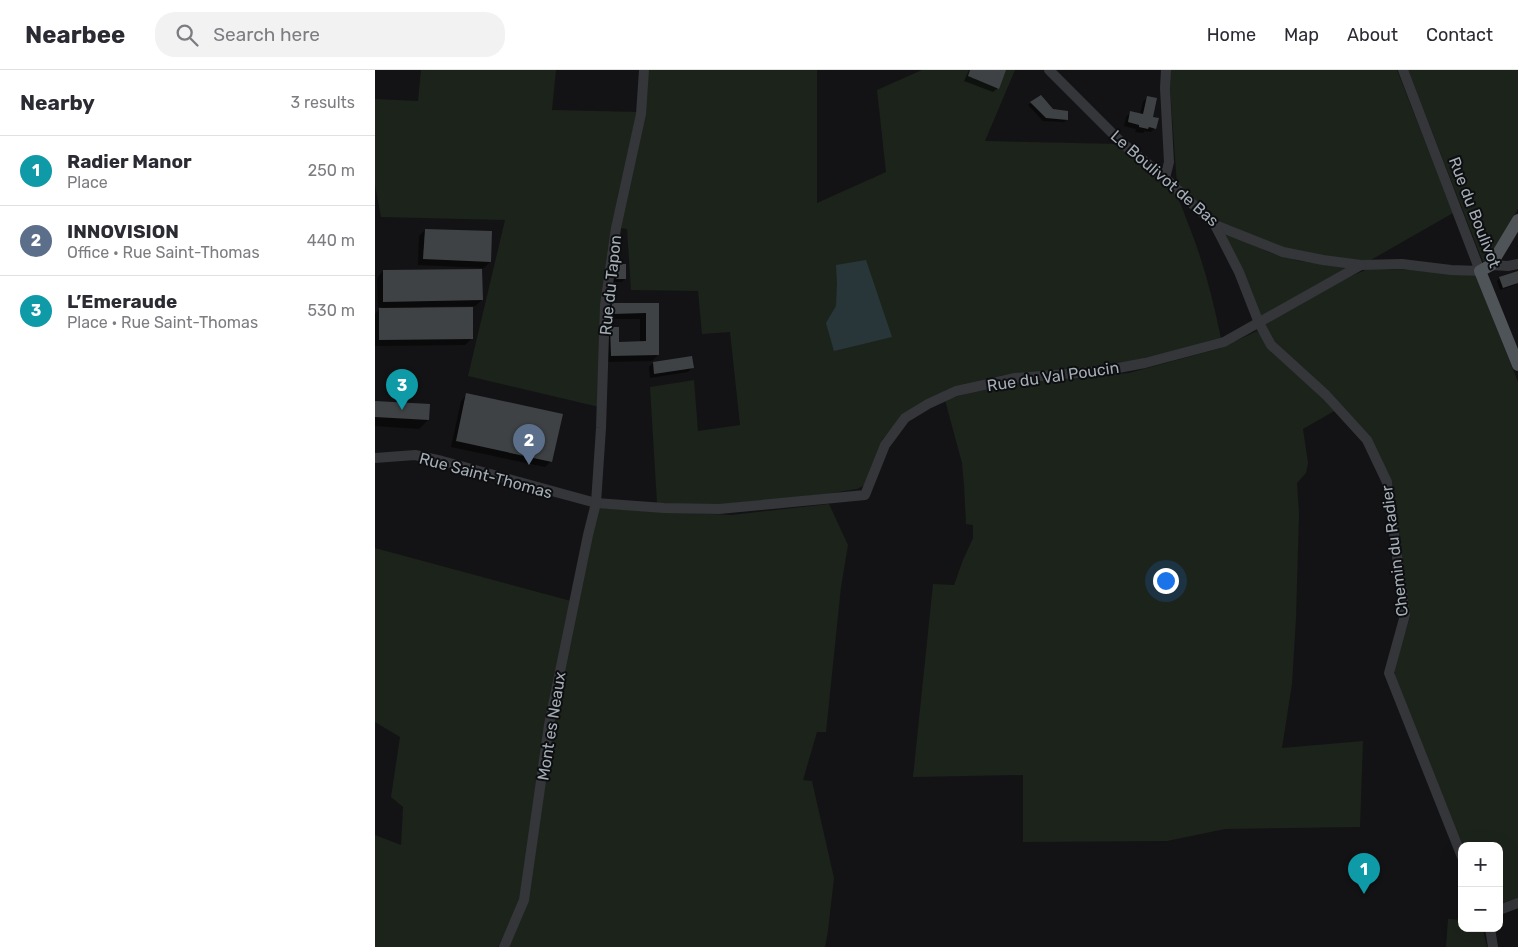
<!DOCTYPE html>
<meta charset="utf-8">
<style>
body{margin:0;font-family:Rubik,sans-serif;background:#f2f2f3;color:#2b2b33}
.controls{position:absolute;right:15px;bottom:15px;display:grid;overflow:hidden;border-radius:10px;box-shadow:0 5px 20px #0002}
.controls button{width:45px;height:45px;display:grid;place-items:center;padding:0;border:0;border-bottom:1px solid #e1e1e2;background:#fff;color:#2b2b33;font:25px sans-serif}
.you{position:absolute;left:790px;top:510px;width:18px;height:18px;margin:-12px;border:4px solid #fff;border-radius:50%;background:#1a73e8;box-shadow:0 0 0 8px #1a73e833}
.badge{display:grid;place-items:center;width:32px;height:32px;border-radius:50%;background:#111827;color:#fff;font-size:16px;font-weight:700}
.pin{position:absolute;translate:-50% -41px;filter:drop-shadow(0 1px 2px #0008)}
.pin::after{content:'';position:absolute;top:26px;width:18px;height:15px;background:inherit;clip-path:polygon(0 0,100% 0,50% 100%)}
.list{margin:0;padding:0;list-style:none}
h2{display:flex;justify-content:space-between;align-items:center;height:65px;margin:0;padding:0 20px;font-size:21px}
h2 small{font-size:16px;font-weight:400;color:#7c7c81}
.list li{display:grid;grid-template-columns:32px 1fr auto;gap:15px;align-items:center;box-sizing:border-box;height:70px;padding:0 20px;border-top:1px solid #e1e1e2}
.list b{display:block;font-size:19px;white-space:nowrap}
.list p{margin:0;font-size:16px;white-space:nowrap;color:#7c7c81}
.list em{font-size:16px;font-style:normal;color:#7c7c81}
.icon{flex:none;width:28px;height:28px;fill:none;stroke:currentColor;stroke-width:2;stroke-linecap:round;stroke-linejoin:round}
.map{position:relative;flex:none;width:1143px;height:877px;overflow:hidden}
header{display:flex;align-items:center;gap:30px;box-sizing:border-box;height:70px;padding:0 25px;background:#fff;border-bottom:1px solid #e1e1e2}
header strong{font-size:24px}
nav{display:flex;gap:28px;margin-inline-start:auto;font-size:18px}
.search{width:350px;height:45px;background:#f2f2f3;display:flex;align-items:center;gap:12px;box-sizing:border-box;padding:0 18px;border-radius:20px;color:#7c7c81;font-size:19px}
main{display:flex}
aside{flex:1;background:#fff}
.map>svg:first-child{display:block}
.green{fill:#1c231b}
.water{fill:#28363a}
.shadow{fill:#0007}
.building{fill:#3f4245}
.lines{fill:none;stroke-linecap:round;stroke-linejoin:round}
.minor{stroke:#34363a;stroke-width:10}
.major{stroke:#4f5459;stroke-width:12}
.labels{text-anchor:middle;stroke-width:4;stroke-linejoin:round;paint-order:stroke}
.street-label{font-size:16px;fill:#a3aeb7;stroke:#0e0e10}
</style>
<header>
<strong>Nearbee</strong>
<div class="search"><svg class="icon" aria-label="search" viewBox="0 0 24 24"><circle cx="10" cy="10" r="6"/><path d="M15 15l6 6"/></svg>Search here</div>
<nav><a>Home</a><a>Map</a><a>About</a><a>Contact</a></nav>
</header>
<main>
<aside>
<h2>Nearby<small>3 results</small></h2>
<ul class="list">
<li><span class="badge" style="background:#0f9aa8">1</span><div><b>Radier Manor</b><p>Place</p></div><em>250 m</em></li>
<li><span class="badge" style="background:#5c6f8a">2</span><div><b>INNOVISION</b><p>Office · Rue Saint-Thomas</p></div><em>440 m</em></li>
<li><span class="badge" style="background:#0f9aa8">3</span><div><b>L’Emeraude</b><p>Place · Rue Saint-Thomas</p></div><em>530 m</em></li>
</ul>
</aside>
<div class="map">
<svg width="1143" height="877" viewBox="0 0 1143 877">
<rect width="100%" height="100%" fill="#131315"/>
<g class="green">
<polygon points="46,0 181,0 177,40 263,42 239,158 225,236 224,337 93,306 130,150 6,147 0,115 0,29 43,31"/>
<path d="M271,0h171v133l69,-31 -9,-82 45,-20h93l-30,71 133,3 53,44c9,11 13,25 18,38 15,37 24,74 32,112l-81,22 -52,7 -84,8 -49,11 -55,32 -18,22 -17,45 -8,4 -31,5 -119,12 -50,-3 -7,-116 44,-7 4,51 42,-6 -10,-93 -28,2 -4,-43 -67,-1 -4,-61 -7,-1z"/>
<polygon points="795,0 1022,0 1078,143 994,191 976,190 914,180 843,151 802,115 795,18"/>
<polygon points="1033,0 1143,0 1143,139 1112,191 1108,192"/>
<polygon points="846,161 896,183 924,191 974,197 885,249"/>
<polygon points="993,199 1036,200 1101,206 1143,312 1143,828 1124,834 1124,776 1088,776 1020,609 1020,595 1035,547 1017,412 992,365 902,275 889,255 976,206"/>
<polygon points="882,261 897,281 961,340 928,359 933,393 931,403 922,413 924,443 921,548 917,614 907,678 988,671 985,757 850,759 792,771 648,772 648,705 538,707 558,514 579,515 588,490 598,468 598,455 591,454 589,415 587,393 570,330 602,320 637,313 754,303 846,278"/>
<polygon points="454,434 473,475 466,517 451,662 442,662 428,710 437,711 459,808 453,861 450,877 134,877 152,832 183,627 223,438 356,445"/>
<polygon points="0,478 196,531 147,830 123,877 0,877 0,765 26,775 28,737 16,727 25,667 0,652"/>
<polygon points="1073,849 1087,850 1087,858 1105,858 1108,860 1112,877 1071,877"/>
</g>
<polygon class="water" points="491,190 517,267 459,281 451,253 461,236 462,214 461,195"/>
<g class="shadow">
<polygon points="594,0 630,0 623,18 618,22 589,11"/>
<polygon points="773,27 777,48 780,58 776,62 770,61 768,63 760,62 761,59 749,56 751,47 756,42 765,44 768,32"/>
<polygon points="656,33 692,49 689,52 668,51 653,35"/>
<polygon points="50,160 115,192 109,198 43,195 44,166"/>
<polygon points="241,195 250,209 247,212 238,212 238,198"/>
<polygon points="8,201 107,230 100,236 47,237 47,239 96,269 90,275 0,276 0,244 7,237 3,237 2,208"/>
<polygon points="1143,203 1143,212 1140,215 1125,220 1122,211 1125,208"/>
<polygon points="283,234 283,285 277,291 230,292 230,264 236,258 243,273 265,273 265,249 232,249 232,241 238,235"/>
<polygon points="278,293 317,298 313,302 275,308 274,297"/>
<polygon points="92,325 176,391 170,397 76,377 86,331"/>
<polygon points="0,332 53,350 44,359 0,356"/>
</g>
<g class="building">
<polygon points="595,0 631,0 624,19 593,6"/>
<polygon points="666,25 678,39 693,41 693,50 671,48 655,32"/>
<polygon points="772,26 782,28 778,47 784,48 781,59 774,57 773,59 764,57 764,55 753,52 755,41 768,44"/>
<polygon points="50,159 117,161 116,192 48,189"/>
<rect x="241" y="194" width="10" height="15"/>
<polygon points="107,199 108,230 8,232 8,200"/>
<polygon points="1143,201 1143,213 1128,218 1124,207"/>
<polygon points="237,233 284,233 284,285 236,286 235,257 244,257 244,272 271,271 271,243 237,244"/>
<polygon points="98,237 98,269 4,270 4,238"/>
<polygon points="317,286 319,298 279,304 278,292"/>
<polygon points="91,323 188,344 177,392 81,371"/>
<polygon points="0,331 55,334 54,350 0,347"/>
</g>
<g class="lines">
<g class="minor">
<polyline points="674,0 747,73 790,108 840,155 908,182 948,190 986,195 1027,194 1076,200 1105,201 1028,0"/>
<polyline points="790,108 794,92 790,18 791,0"/>
<polyline points="840,155 864,202 884,253 896,275 951,325 992,370 1012,412 1030,545 1014,603 1087,787"/>
<polyline points="1116,195 1133,196 1143,194"/>
<polyline points="0,388 40,385 67,391 221,433 289,438 344,439 490,425 510,375 530,348 553,334 581,321 640,308 727,301 770,293 849,272 986,195"/>
<polyline points="1124,840 1143,833"/>
<polyline points="1115,858 1118,877"/>
<polyline points="129,877 149,830 174,655 213,465 221,433 226,358 230,235 241,158 266,44 269,0"/>
</g>
<polyline class="major" points="1143,150 1116,195 1105,201 1143,295"/>
</g>
<g class="labels">
<g class="street-label">
<text transform="translate(790 108) rotate(41)" y="6">Le Boulivot de Bas</text>
<text transform="translate(1100 142) rotate(69)" y="6">Rue du Boulivot</text>
<text transform="translate(235 215) rotate(-84)" y="6">Rue du Tapon</text>
<text transform="translate(678 306) rotate(-8)" y="6">Rue du Val Poucin</text>
<text transform="translate(111 405) rotate(15)" y="6">Rue Saint-Thomas</text>
<text transform="translate(1019 481) rotate(-97)" y="6">Chemin du Radier</text>
<text transform="translate(176 656) rotate(-81)" y="6">Mont es Neaux</text>
</g>
</g>
</svg>
<div class="controls">
<button>+</button>
<button>−</button>
</div>
<div class="you"></div>
<div class="pin badge" style="left:989px;top:824px;background:#0f9aa8">1</div>
<div class="pin badge" style="left:154px;top:395px;background:#5c6f8a">2</div>
<div class="pin badge" style="left:27px;top:340px;background:#0f9aa8">3</div>
</div>
</main>
